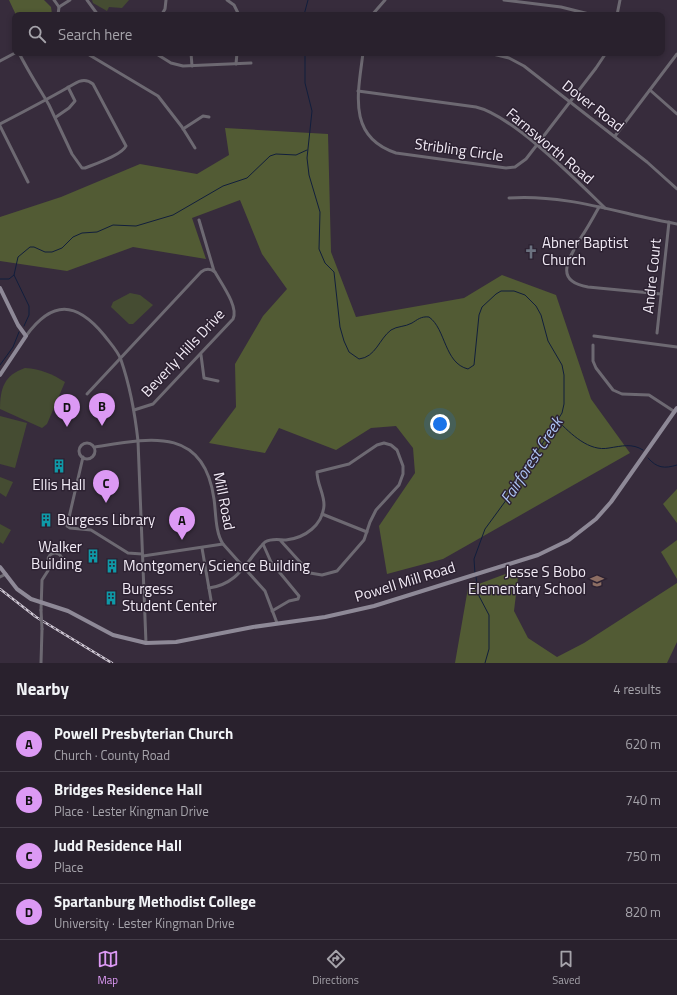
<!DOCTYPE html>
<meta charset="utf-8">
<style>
body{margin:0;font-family:"Titillium Web",sans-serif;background:#352e39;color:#f1f3f6}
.you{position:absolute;left:440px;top:424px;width:14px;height:14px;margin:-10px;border:3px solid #fff;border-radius:50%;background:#1a73e8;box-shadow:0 0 0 6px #1a73e833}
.badge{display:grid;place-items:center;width:26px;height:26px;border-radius:50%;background:#dc99f4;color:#111;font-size:13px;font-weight:700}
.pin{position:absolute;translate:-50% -33px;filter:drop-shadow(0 1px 2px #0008)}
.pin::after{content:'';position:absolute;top:21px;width:14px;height:12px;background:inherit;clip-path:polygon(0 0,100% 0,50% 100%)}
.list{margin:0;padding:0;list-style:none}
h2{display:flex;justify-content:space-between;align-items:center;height:52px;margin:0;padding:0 16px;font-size:17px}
h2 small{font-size:13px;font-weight:400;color:#a5a3aa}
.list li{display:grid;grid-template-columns:26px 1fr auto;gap:12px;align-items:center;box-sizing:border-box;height:56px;padding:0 16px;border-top:1px solid #453e49}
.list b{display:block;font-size:15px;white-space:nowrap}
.list p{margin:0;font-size:13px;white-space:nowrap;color:#a5a3aa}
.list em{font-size:13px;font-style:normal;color:#a5a3aa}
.icon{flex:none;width:22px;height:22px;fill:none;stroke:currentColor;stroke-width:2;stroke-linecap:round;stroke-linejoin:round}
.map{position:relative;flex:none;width:677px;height:663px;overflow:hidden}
.search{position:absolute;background:#29212d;box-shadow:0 2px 6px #0003;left:12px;right:12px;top:12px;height:44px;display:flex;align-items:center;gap:10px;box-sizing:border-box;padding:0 14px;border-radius:8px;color:#a5a3aa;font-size:15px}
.sheet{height:276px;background:#29212d}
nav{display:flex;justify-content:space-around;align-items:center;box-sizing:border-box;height:56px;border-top:1px solid #453e49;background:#29212d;font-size:11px;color:#a5a3aa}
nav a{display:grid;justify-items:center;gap:2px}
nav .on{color:#dc99f4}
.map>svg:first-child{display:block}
.green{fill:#454c32}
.forest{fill:#525b34}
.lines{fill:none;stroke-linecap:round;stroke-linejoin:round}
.stream{stroke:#111e3c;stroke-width:1}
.street{stroke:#6d6972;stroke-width:3}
.secondary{stroke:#8e8997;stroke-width:4}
.rail-casing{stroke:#cfc8d4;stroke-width:2.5}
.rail{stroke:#2d2232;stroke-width:1;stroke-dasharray:3;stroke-linecap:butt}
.street-bridge{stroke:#6d6972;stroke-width:3}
.labels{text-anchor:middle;stroke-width:3;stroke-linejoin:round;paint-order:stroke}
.street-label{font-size:15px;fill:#f1eaf5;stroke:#2d2232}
.poi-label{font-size:15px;fill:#f1eaf5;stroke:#2d2232;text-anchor:start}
.water-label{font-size:16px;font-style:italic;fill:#aec5f5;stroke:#2d2232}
</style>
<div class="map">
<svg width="677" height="663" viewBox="0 0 677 663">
<rect width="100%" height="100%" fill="#372c3c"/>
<g class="green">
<polygon points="92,0 129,0 122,8 109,7 107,11 93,3"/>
<polygon points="130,293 140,295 153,305 133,324 129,324 111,307 113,302"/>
<path d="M25,368c16,1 27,6 40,14l-18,42 -5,4 -42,-19c0,-20 4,-34 25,-41z"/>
<polygon points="0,416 27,423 15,468 0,464"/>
<polygon points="0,477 13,482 6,497 0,493"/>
<polygon points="0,524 11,530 3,544 0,542"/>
</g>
<g class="forest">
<polygon points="9,0 44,0 51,7 52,14 16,15"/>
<polygon points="225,128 328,134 331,252 356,317 464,298 502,275 556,295 591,399 630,453 443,559 387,574 379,526 415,473 413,448 396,426 371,428 336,450 279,428 265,453 209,443 236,407 235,364 263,316 287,289 262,254 240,200 192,218 206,259 133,247 67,271 0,261 0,217 61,197 140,164 197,174 229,155"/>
<polygon points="677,489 677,523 663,504"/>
<polygon points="677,540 677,579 661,552"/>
<polygon points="519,569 514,611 528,638 557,657 584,643 677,583 677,642 667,663 455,663 468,588"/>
</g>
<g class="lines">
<g class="stream">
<polyline points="304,15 308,0"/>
<path d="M305,53v30l7,28 -5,47 2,17 11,37 -1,37 6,14 9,9 6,55 4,14 5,11 10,7c17,-2 20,-20 32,-29 6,-4 14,-3 21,-7 5,-3 9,-7 17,-6 17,12 15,46 39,52l6,-4 5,-50 3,-8 14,-13 5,-3h13l11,4 11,11 5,9 7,26 14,24 2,10v29l-2,9 -27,42 -6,14 -44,60 -11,30 1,15"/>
<polyline points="0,279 9,279 14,275"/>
<polyline points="24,326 29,315 29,306 14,275 18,257 30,247 34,247 45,252 52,252 62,248 73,237 82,233 97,232 113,225 136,226 173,215 223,186 247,178 270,156 276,154 296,155 307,150"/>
<polyline points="0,365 13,347 19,332"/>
<path d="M558,421c13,13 31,31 51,27 13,-2 23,-5 34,2"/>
<path d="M648,458c9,10 16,11 29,7"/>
<polyline points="476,577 479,596 489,615 489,649 485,663"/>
</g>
<g class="street">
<polyline points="54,0 59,7 58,15"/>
<polyline points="87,0 98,15"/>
<polyline points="227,0 234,5 239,15"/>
<polyline points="504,0 561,7 593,15"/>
<polyline points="59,7 70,0"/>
<polyline points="162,14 165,9 166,0"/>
<polyline points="372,15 385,0"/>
<polyline points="617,15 620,0"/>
<polyline points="86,53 158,96 182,127 195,148"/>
<polyline points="155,53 171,63 183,66 251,63"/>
<polyline points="191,53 192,66"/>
<path d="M363,53c-5,40 -16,84 33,100l110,15 9,-1 11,-8 70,-91 10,-15"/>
<polyline points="489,53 509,58 524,66 647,162 677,189"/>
<polyline points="0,61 15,53"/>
<polyline points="236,64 237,53"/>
<polyline points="650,90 677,114"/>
<path d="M358,91l118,16c36,8 101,74 129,101"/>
<polyline points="56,117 69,108 75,101 68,87"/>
<path d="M0,124c25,-13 50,-26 74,-40 6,-4 13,-5 19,0l33,62c-4,9 -31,18 -41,22h-3l-10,-14 -23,-49c-10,-17 -21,-34 -30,-52"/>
<polyline points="0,126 28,182"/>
<polyline points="183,129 203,116 209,117"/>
<polyline points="615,136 677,54"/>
<path d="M509,198c59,-4 111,16 168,26"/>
<path d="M599,207c-6,11 -12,22 -19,32 -12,21 -26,42 8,48l73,7"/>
<polyline points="199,220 214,271"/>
<polyline points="657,333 669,222"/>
<path d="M26,336c26,-36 50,-35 78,-1 6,8 14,16 17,25 9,26 14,54 17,81l8,202"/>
<polyline points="594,336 677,347"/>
<polyline points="593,345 593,361 596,368 613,390 622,394 649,395 675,412"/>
<polyline points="201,355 204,378 218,381"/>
<path d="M87,394l114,-122c5,-4 9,-4 14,0 6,11 24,35 18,47l-80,85 -19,6"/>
<circle cx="87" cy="451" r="8"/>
<path d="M95,447c55,-9 109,-21 119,52 2,13 1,33 9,45"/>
<polyline points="83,457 67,526 70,528 91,530 128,553 142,554"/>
<polyline points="322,514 367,532"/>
<polyline points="263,544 271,562 299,596 298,599 289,601 272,611"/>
<polyline points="202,548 211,600"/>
<circle cx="55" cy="560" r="7"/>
<polyline points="143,556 223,544 265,591 277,623"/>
<polyline points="0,577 6,574"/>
<path d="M209,588c30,-4 37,-27 56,-46 7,-4 14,-2 21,-2 19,-2 37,-15 38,-35 0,-12 -7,-21 -7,-33l32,-8 28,-19 7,-2 7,2 6,5 6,16v8l-4,11 -23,25 -6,12 -6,18 -27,31 -15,4 -12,-2 -30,-33"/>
<polyline points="41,610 42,580 51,566"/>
<polyline points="41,663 42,629"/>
</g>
<g class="secondary">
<polyline points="0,288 18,325 26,336 0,375"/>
<polyline points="0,567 17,589 31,599 68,611 113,635 146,643 176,642 253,627 325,617 374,606 538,555 569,540 596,519 611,502 677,408"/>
</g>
<g class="rail-casing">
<polyline id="rail" points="0,589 36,617 112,663"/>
</g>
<use href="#rail" class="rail"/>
<polyline class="street-bridge" points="41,610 42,629"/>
</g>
<defs>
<g id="church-bare" transform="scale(1.08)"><path d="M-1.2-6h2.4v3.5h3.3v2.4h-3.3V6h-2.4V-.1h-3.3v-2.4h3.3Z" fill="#6b7280" stroke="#2d2232" stroke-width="2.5" paint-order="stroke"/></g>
<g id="building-bare" transform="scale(1.08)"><path d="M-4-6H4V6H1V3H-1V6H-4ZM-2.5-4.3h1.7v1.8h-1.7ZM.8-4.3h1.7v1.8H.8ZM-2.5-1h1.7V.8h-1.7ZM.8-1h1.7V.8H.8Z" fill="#0f9aa8" stroke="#2d2232" stroke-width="2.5" paint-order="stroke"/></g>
<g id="school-bare" transform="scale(1.08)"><path d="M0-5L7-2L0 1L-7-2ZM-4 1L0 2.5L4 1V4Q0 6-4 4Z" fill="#8d6e63" stroke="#2d2232" stroke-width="2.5" paint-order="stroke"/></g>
</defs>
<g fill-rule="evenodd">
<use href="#church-bare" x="531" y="252"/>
<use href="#building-bare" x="59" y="466"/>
<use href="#building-bare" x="46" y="520"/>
<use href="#building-bare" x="93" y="556"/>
<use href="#building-bare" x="112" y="566"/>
<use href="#school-bare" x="597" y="581"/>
<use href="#building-bare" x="111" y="598"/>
</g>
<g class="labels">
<g class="street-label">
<text transform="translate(593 106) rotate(38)" y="5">Dover Road</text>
<text transform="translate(550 146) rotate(40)" y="5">Farnsworth Road</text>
<text transform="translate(459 150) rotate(8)" y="5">Stribling Circle</text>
<text transform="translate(652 276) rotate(-84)" y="5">Andre Court</text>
<text transform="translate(183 353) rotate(-47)" y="5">Beverly Hills Drive</text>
<text transform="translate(224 501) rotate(79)" y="5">Mill Road</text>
<text transform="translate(405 582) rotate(-17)" y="5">Powell Mill Road</text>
</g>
<g class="poi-label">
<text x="542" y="248">Abner Baptist<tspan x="542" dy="17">Church</tspan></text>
<text x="59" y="490" text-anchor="middle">Ellis Hall</text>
<text x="57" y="525">Burgess Library</text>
<text x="82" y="552" text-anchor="end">Walker<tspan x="82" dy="17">Building</tspan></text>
<text x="123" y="571">Montgomery Science Building</text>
<text x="586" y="577" text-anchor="end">Jesse S Bobo<tspan x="586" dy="17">Elementary School</tspan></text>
<text x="122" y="594">Burgess<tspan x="122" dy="17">Student Center</tspan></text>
</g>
<g class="water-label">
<text transform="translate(531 460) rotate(-57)" y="6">Fairforest Creek</text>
</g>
</g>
</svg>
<div class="you"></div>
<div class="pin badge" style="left:182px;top:540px">A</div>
<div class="pin badge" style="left:102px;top:426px">B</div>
<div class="pin badge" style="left:106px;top:503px">C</div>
<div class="pin badge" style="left:67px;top:427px">D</div>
<div class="search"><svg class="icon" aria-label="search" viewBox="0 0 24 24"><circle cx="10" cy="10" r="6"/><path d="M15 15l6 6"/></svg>Search here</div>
</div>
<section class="sheet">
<h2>Nearby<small>4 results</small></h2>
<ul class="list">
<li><span class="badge">A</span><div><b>Powell Presbyterian Church</b><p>Church · County Road</p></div><em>620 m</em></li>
<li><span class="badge">B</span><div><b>Bridges Residence Hall</b><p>Place · Lester Kingman Drive</p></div><em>740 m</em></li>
<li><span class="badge">C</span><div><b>Judd Residence Hall</b><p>Place</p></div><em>750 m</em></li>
<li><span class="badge">D</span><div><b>Spartanburg Methodist College</b><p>University · Lester Kingman Drive</p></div><em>820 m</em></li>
</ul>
</section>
<nav>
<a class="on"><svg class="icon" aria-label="map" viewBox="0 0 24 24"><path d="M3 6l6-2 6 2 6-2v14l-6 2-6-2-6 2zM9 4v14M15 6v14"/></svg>Map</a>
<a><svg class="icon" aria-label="directions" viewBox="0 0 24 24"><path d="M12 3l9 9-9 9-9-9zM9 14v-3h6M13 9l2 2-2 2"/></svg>Directions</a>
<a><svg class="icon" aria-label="saved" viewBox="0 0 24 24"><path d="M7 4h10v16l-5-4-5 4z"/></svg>Saved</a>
</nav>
